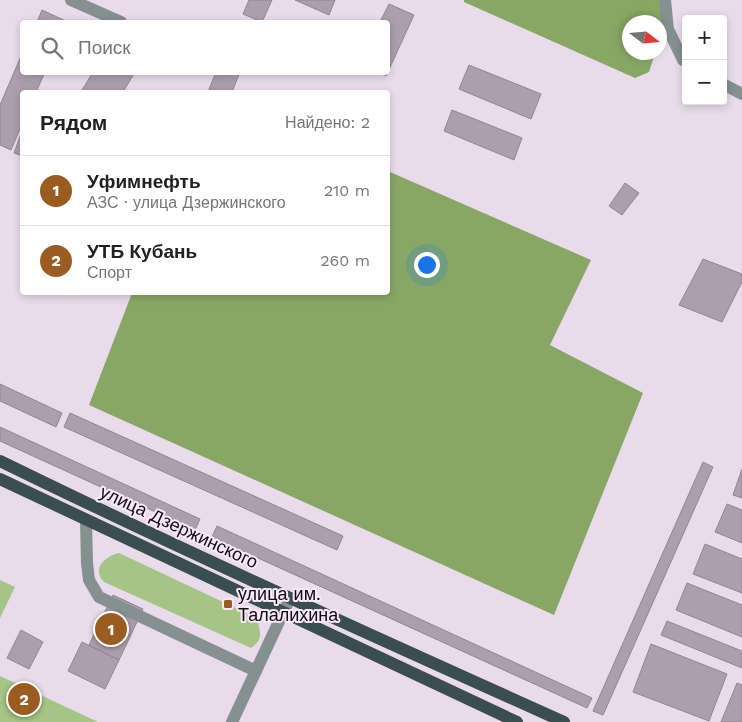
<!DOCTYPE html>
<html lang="ru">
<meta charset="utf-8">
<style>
body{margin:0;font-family:"Work Sans",sans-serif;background:#f2f2f2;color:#202124}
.controls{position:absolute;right:15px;top:15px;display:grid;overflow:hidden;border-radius:5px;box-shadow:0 2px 8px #0003}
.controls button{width:45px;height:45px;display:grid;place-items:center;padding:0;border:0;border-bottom:1px solid #e0e0e0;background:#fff;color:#202124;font:25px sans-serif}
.compass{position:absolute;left:622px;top:15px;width:45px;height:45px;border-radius:50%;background:#fff;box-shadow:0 2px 8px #0003;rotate:106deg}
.you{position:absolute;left:426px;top:264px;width:18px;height:18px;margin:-12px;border:4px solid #fff;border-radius:50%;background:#1a73e8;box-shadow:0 0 0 8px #1a73e833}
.badge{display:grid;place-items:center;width:32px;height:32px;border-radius:50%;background:#9a5c21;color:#fff;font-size:16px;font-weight:700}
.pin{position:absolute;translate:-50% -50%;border:2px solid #fff;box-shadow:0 1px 5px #0006}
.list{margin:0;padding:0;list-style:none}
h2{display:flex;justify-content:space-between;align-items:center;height:65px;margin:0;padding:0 20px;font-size:21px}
h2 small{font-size:16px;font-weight:400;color:#757577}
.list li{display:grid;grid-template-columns:32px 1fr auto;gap:15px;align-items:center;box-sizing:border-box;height:70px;padding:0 20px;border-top:1px solid #e0e0e0}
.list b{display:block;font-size:19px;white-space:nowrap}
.list p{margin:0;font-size:16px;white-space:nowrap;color:#757577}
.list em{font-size:16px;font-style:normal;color:#757577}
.icon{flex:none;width:28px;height:28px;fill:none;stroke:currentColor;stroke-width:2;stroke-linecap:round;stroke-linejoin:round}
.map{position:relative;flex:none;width:742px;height:722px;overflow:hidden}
.search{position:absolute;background:#fff;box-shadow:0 2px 8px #0003;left:20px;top:20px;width:370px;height:55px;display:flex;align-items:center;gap:12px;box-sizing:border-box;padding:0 18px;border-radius:5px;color:#757577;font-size:19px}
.panel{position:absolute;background:#fff;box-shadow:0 2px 8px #0003;left:20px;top:90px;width:370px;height:205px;border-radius:5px}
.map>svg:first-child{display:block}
.green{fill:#a5c584}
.forest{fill:#88a765}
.building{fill:#ad9eae;stroke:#928494}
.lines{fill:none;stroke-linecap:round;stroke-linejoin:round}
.minor{stroke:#859090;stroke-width:12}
.major{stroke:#3b4e4f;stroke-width:12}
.poi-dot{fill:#9a5c21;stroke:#f8e8f9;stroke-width:2}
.labels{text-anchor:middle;stroke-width:4;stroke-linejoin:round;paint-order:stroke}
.street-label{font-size:18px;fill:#100c11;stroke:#f8e8f9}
.poi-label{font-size:18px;fill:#100c11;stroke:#f8e8f9;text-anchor:start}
</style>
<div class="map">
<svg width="742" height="722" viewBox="0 0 742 722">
<rect width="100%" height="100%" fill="#eadbec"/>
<g class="green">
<path d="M119,553l138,65c3,14 7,21 -6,30l-147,-66c-13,-13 1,-26 15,-29z"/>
<polygon points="0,580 15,587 0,618"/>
<polygon points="0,676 98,722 0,722"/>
</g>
<g class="forest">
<polygon points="464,0 669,0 660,35 660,22 630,22 630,52 655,53 649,72 635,78 464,2"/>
<polygon points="390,172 591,260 550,345 643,393 554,615 89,405 132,293 388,292 388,176"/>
</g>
<g class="building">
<polygon points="249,0 272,0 262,22 243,14"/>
<polygon points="295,0 335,0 329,15"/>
<polygon points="389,4 414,15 386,76 380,72 388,72 388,22 380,22"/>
<polygon points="42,10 68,22 37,22"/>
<polygon points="22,54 22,72 45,72 36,92 22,92 22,124 11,150 0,145 0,105"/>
<polygon points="469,65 541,94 531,119 459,89"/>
<polygon points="93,72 135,72 123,92 81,92"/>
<polygon points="216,72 240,72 232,92 208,92"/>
<polygon points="452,110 522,138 514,160 444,131"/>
<polygon points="22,131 22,156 14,153"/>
<polygon points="625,183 639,193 622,215 609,206"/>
<polygon points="703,259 742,274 742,282 722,322 679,305"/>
<polygon points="0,384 62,413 56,427 0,401"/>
<polygon points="70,413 343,536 337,550 64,427"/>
<polygon points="0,427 200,519 195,530 0,441"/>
<polygon points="703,462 713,467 603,715 593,711"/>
<polygon points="742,469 742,498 733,495"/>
<polygon points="727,504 742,510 742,543 715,532"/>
<polygon points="217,526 592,698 587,708 212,537"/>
<polygon points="705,544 742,559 742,593 693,574"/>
<polygon points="687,583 742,605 742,637 676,610"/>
<polygon points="113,595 143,609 119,660 89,645"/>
<polygon points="667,621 742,651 742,668 661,635"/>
<polygon points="21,630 43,642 29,669 7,658"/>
<polygon points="82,642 119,660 105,689 68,671"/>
<polygon points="651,644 727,674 709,721 633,692"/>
<polygon points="737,683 742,685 742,722 721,722"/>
</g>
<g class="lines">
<g class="minor">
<polyline points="71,0 121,22"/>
<polyline points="665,0 668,29 683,60 686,61"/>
<polyline points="723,84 742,94"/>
<polyline points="86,520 87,563 89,580 99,597 256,671"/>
<polyline points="232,722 290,598"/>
</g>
<g class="major">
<path d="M0,461c186,91 375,176 564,261"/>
<polyline points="0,479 517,722"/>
</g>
</g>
<rect class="poi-dot" x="223" y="599" width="10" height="10" rx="2.5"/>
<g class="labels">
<g class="street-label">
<text transform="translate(179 527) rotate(25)" y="6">улица Дзержинского</text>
</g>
<g class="poi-label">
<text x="238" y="600">улица им.<tspan x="238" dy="21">Талалихина</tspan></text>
</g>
</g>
</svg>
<div class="controls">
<button>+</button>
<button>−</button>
</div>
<svg class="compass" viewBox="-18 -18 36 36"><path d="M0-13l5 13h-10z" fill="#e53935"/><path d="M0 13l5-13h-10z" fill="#757577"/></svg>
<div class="you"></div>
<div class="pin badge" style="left:111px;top:629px">1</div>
<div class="pin badge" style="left:24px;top:699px">2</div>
<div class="search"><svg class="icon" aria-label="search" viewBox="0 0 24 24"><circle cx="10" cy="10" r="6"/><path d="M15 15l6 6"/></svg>Поиск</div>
<section class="panel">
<h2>Рядом<small>Найдено: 2</small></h2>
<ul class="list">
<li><span class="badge">1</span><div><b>Уфимнефть</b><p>АЗС · улица Дзержинского</p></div><em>210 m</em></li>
<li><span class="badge">2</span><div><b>УТБ Кубань</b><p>Спорт</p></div><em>260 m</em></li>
</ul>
</section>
</div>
